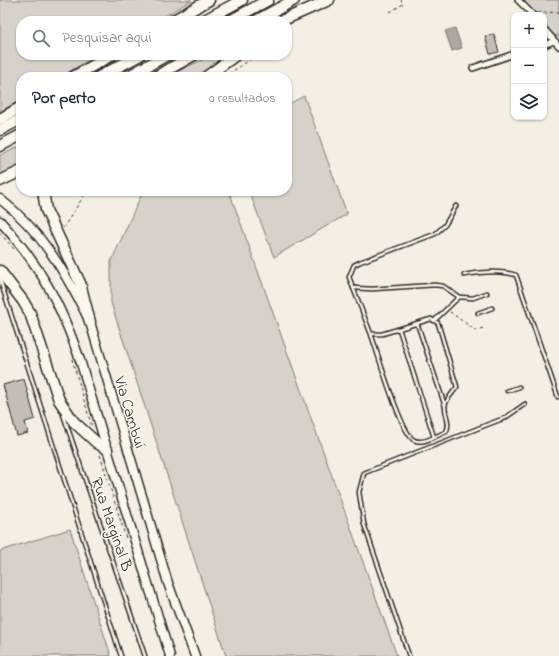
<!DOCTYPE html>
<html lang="pt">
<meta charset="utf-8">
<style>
body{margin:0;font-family:"Indie Flower",sans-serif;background:#f6f6f7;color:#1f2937}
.controls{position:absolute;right:12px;top:12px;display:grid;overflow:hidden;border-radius:8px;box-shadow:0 1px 3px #0004}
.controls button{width:36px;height:36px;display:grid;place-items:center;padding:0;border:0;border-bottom:1px solid #e0e1e3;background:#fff;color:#1f2937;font:20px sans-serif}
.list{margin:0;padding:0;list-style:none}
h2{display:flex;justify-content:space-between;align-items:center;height:52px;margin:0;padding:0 16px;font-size:17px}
h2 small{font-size:13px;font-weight:400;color:#747a83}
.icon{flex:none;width:22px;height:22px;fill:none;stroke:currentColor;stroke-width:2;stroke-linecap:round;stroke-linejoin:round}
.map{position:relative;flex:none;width:559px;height:656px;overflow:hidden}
.search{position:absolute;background:#fff;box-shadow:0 1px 3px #0004;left:16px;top:16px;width:276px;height:44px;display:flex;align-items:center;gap:10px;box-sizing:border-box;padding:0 14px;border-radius:16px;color:#747a83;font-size:15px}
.panel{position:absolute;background:#fff;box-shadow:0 1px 3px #0004;left:16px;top:72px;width:276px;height:124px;border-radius:16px}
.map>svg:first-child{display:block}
.green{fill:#d5d2c9;stroke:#807e7a}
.water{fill:#aca9a2;stroke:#787772}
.building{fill:#c0beb6;stroke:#2b2b2b}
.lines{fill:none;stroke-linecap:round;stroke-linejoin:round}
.service-casing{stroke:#2b2b2b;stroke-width:5.5}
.minor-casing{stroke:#2b2b2b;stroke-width:8}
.primary-casing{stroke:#2b2b2b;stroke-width:11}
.motorway-casing{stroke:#2b2b2b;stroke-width:13}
.path{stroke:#2b2b2b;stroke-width:1;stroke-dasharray:3 3;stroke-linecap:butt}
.service{stroke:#fbf7ec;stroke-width:2.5}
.minor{stroke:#fbf7ec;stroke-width:5}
.primary{stroke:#fbf7ec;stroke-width:8}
.motorway{stroke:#fbf7ec;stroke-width:10}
.labels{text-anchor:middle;stroke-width:3;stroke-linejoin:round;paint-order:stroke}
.street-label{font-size:16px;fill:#2b2b2b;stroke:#fbf7ec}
</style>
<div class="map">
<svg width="559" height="656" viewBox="0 0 559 656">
<rect width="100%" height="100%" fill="#f3efe4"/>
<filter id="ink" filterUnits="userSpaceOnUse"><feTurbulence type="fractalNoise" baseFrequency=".025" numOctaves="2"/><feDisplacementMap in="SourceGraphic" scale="8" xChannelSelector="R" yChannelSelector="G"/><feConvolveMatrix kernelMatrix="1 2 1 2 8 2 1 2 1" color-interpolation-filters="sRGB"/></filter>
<g filter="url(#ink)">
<g class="green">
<polygon points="0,0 192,0 156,21 21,21 21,55 97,55 60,77 21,77 21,100 0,112"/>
<polygon points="523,0 559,0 559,37 552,34 544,25 544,15 536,15"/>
<polygon points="213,55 234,55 204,77 165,77"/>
<polygon points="304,96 347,214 274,257 249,191 287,191 287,105"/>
<polygon points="21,146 21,169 0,179 0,155"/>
<polygon points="143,191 229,191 397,656 226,656 111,303 111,262"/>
<polygon points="70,529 111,656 0,656 0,551"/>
</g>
<polygon class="water" points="455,28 462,48 452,51 445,31"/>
<g class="building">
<polygon points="494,34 499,52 490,54 485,36"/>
<polygon points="24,379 35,419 25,422 28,433 17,436 3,385"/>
</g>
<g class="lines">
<g class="service-casing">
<g id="service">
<path d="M464,275c17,-3 36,-5 52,0l42,122"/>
<polyline points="0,280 121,656"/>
<polyline points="353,288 372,289 435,285 443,286 459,297"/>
<polyline points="478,313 492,308"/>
<polyline points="435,320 459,297 473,298 487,293"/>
<polyline points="417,323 445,406"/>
<polyline points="399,329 434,437"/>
<path d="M371,334c6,17 30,100 43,106 9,5 23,-5 32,-8 5,-8 -1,-17 -1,-26 1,-7 8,-13 12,-19l-19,-64 -7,-4 -49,15h-11l-22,-57 5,-12 6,-3 75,-28 10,-9 11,-19"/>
<polyline points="507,391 519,387"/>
<polyline points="63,414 145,656"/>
<polyline points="409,656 364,524 359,492 364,473 489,424 505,418 525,404"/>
</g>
</g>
<g class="minor-casing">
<g id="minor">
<polyline points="518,0 533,15"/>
<polyline points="544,29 559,46"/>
<polyline points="544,45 554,41"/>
<polyline points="473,68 514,54"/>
</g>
</g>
<g class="primary-casing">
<g id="primary">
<path d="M0,199c42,32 67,76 90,123l78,261 27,73"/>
<path d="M0,221c41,45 60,82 80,139l90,296"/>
</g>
</g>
<g class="motorway-casing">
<g id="motorway">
<polyline points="172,21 209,0"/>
<polyline points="203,21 242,0"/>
<polyline points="230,21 268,0"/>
<polyline points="256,21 294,0"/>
<polyline points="281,21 329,0"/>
<polyline points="73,77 112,55"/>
<polyline points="99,77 140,55"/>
<polyline points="127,77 167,55"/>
<polyline points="155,77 194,55"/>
<polyline points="206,77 236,55"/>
<polyline points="0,119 21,107"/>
<polyline points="0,130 21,119"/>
<polyline points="0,146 21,135"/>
<polyline points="0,181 21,171"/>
<polyline points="43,191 46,210 80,283 90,322"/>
<polyline points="0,271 23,301 30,313 59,400 74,422 97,443 107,449"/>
</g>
</g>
<g class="path">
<polyline points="390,12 403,4 401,0"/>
<polyline points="538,13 559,12"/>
<polyline points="224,77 257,55"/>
<polyline points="63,228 87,191"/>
<polyline points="0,233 14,249"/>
<polyline points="450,312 475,330 484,328"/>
<polyline points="72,359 92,427"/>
<polyline points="100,455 126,538"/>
</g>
<use href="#service" class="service"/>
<use href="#minor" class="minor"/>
<use href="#primary" class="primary"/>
<use href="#motorway" class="motorway"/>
</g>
</g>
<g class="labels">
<g class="street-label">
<text transform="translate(131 412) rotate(73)" y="6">Via Cambuí</text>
<text transform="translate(113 524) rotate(71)" y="6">Rua Marginal B</text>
</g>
</g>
</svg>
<div class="controls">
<button>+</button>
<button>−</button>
<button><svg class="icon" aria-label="layers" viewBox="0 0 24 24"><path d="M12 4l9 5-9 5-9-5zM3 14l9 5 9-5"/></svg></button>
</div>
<div class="search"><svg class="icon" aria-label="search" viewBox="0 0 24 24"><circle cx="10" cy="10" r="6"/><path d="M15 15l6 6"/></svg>Pesquisar aqui</div>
<section class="panel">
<h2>Por perto<small>0 resultados</small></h2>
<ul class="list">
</ul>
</section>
</div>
